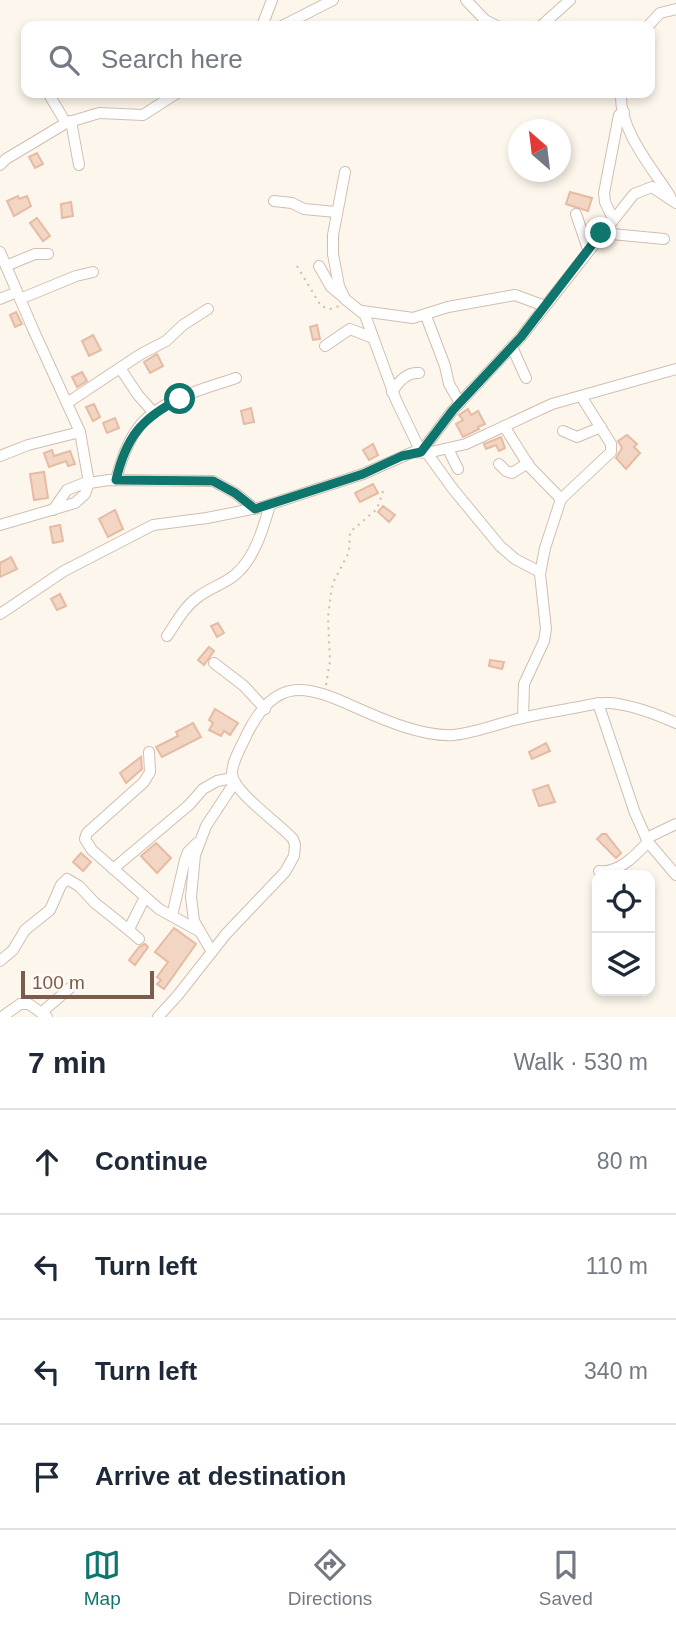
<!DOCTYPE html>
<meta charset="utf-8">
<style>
body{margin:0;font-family:Arial,sans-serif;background:#f6f6f7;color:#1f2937}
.controls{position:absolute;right:21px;bottom:21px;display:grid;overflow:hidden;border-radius:14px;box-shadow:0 4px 10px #0003}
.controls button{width:63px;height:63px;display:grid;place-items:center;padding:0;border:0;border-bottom:2px solid #e0e1e3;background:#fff;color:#1f2937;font:35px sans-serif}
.compass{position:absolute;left:508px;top:119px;width:63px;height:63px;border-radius:50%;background:#fff;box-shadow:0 4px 10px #0003;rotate:332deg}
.scale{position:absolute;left:21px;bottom:18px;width:133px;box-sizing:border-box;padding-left:7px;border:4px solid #7a5c4d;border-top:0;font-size:19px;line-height:24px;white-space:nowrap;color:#7a5c4d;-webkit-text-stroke:5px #fffaf3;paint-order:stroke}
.stop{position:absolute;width:21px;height:21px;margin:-16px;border:5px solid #0f766e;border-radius:50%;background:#fff}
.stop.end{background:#0f766e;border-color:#fff;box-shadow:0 2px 7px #0008}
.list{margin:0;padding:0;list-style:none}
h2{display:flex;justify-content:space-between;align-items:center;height:91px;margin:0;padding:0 28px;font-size:30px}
h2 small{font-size:23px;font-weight:400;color:#747a83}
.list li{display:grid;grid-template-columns:46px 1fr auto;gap:21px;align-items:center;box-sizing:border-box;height:105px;padding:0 28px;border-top:2px solid #e0e1e3}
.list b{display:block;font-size:26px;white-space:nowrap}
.list em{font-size:23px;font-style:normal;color:#747a83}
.icon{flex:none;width:38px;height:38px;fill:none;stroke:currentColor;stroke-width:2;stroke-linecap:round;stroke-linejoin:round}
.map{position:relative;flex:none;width:676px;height:1017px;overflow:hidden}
.search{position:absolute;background:#fff;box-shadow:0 4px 10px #0003;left:21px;right:21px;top:21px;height:77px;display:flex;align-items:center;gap:18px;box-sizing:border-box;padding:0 24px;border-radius:14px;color:#747a83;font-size:26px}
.sheet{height:511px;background:#fff}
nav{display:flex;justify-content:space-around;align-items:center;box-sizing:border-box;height:98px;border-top:2px solid #e0e1e3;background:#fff;font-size:19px;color:#747a83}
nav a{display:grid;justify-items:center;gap:4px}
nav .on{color:#0f766e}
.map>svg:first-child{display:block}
.building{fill:#f3d5c3;stroke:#e6bba3;stroke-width:2}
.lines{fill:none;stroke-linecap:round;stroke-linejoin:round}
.street-casing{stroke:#d1beb0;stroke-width:12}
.path{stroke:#d9b8a5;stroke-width:2;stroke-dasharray:2 5;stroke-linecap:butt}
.street{stroke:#fff;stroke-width:10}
.route{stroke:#0f766e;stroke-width:9}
</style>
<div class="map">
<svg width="676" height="1017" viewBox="0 0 676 1017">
<rect width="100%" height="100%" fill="#fdf6ec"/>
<g class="building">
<polygon points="37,153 43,164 35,168 29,157"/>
<polygon points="570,192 592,198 588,211 566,204"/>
<polygon points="18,196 19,199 27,196 31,206 14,216 7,201"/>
<polygon points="71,202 73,216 62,218 61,204"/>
<polygon points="37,218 50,236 43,241 30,223"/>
<polygon points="16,312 22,324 15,327 10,315"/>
<polygon points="317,325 320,339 313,340 310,327"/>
<polygon points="93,335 101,350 89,356 82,341"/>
<polygon points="157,354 163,366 150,373 144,362"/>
<polygon points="82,372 87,381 77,387 72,377"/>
<polygon points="94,404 100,417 93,421 86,407"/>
<polygon points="251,408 254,422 244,424 241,411"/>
<polygon points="468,409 471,415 478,411 485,424 478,427 479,429 463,437 456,424 463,420 459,415"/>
<polygon points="115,418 119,428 107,433 103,423"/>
<polygon points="627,435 637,444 634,447 640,453 626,469 616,458 622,448 618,441"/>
<polygon points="501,437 505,448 499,451 496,445 486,449 484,444"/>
<polygon points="373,444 378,455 369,460 363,450"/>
<polygon points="52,450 54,456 70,451 75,464 68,466 66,461 49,467 44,453"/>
<polygon points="44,472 48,498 34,500 30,474"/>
<polygon points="373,484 378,493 360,502 355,493"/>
<polygon points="383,506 395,515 389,522 378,512"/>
<polygon points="115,510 123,529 108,537 99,519"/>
<polygon points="60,525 63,541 53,543 50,527"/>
<polygon points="11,557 17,569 0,577 0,563"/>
<polygon points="60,594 66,606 57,610 51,599"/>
<polygon points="218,623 224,633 217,637 211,626"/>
<polygon points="209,647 214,651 204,665 198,660"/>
<polygon points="490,660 504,662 502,669 489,666"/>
<polygon points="215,709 238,723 230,735 224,731 221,736 209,730 213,723 209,720"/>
<polygon points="193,723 201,737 162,757 156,747 178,736 176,732"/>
<polygon points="546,743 550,751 532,759 529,752"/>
<polygon points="141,757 142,769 126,783 120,773"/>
<polygon points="548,785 555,802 539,806 533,790"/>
<polygon points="602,834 606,834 621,853 616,858 597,839"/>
<polygon points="156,843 171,858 157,873 141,856"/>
<polygon points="81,853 91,862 83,871 73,862"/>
<polygon points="174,928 196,944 164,989 157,984 161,980 157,977 168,962 155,952"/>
<polygon points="145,944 148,947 135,965 129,960 139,947"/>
</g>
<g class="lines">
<g class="street-casing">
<g id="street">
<polyline points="466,0 485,20 497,26"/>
<polyline points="262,26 272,0"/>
<polyline points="282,26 333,0"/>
<polyline points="541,26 570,0"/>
<polyline points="648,26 660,13 676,9"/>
<polyline points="48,93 66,123"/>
<path d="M621,93c-2,37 30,73 49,103"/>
<polyline points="71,121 79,165"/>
<polyline points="0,165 6,159 66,123 99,113 143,115 177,93"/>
<polyline points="345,172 333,235 333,254 339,286 345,299 365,315 396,400 421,452 453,410 521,337 634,194 652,187 676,203"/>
<polyline points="274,201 292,203 304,209 336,212"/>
<polyline points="576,214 588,249"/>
<polyline points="613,219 605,202 604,193 619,115 624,112"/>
<polyline points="601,233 664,239"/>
<polyline points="0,252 33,329 80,432 89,483 85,494 75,503 0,525"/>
<polyline points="6,266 35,254 48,254"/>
<polyline points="319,266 331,287 343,297"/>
<polyline points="0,299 17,292"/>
<polyline points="20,299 76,276 93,272"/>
<polyline points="362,311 413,318 448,307 515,295 545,306"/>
<polyline points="426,316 445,366 449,384 460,403"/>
<polyline points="325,346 350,329 373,338"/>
<polyline points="512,347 526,378"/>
<polyline points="120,368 138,395 154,413"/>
<path d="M392,392c6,-10 15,-20 27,-19"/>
<polyline points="67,403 141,354 166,341 183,325 208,309"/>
<polyline points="504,426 529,466 561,499"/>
<polyline points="563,431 577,437 601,427"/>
<polyline points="448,449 458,469"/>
<polyline points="427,453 466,444 552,404 676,369"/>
<polyline points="0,456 28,445 80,432"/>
<polyline points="499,464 506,471 512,473 528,463"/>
<path d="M116,480c5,-20 15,-48 31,-62 23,-21 60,-30 89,-40"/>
<polyline points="89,483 109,480 213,481 235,493 255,509"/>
<polyline points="53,510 67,490 89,481"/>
<polyline points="0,614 64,571 153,525 207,518 262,507 363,474 413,452 427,453 453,489 500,546 515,559 540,572"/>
<path d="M167,636c9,-13 17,-29 31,-39 11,-9 27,-13 38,-23 19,-17 27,-45 34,-69"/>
<polyline points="214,663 244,686 265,709"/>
<polyline points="598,703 635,813 648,842 676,875"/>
<polyline points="523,717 524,684 544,641 546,629 540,574 545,548 561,499 611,452 611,444 581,396"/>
<polyline points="149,752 150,772 144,782 87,833 85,839 92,850 159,909 199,931"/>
<polyline points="647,838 676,824"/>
<polyline points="113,869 189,805 203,789 217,781 233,778"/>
<path d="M599,871c19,3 37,-16 49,-29"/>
<polyline points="172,916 185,860 188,852 197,843"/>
<polyline points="139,939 130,931 130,927 145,897"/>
<polyline points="212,952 194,921 191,897 195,855 206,826 235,782"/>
<polyline points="0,961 13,950 25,930 50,910 61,885 67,879 79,886 95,903 130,931"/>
<polyline points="42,1012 70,988"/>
<polyline points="2,1017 20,1004 29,1004 47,1017"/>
<path d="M158,1017l20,-22 48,-61 59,-62 9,-16 1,-11 -2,-6c-13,-15 -60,-47 -61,-65 0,-14 10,-28 15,-40 30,-59 59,-49 110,-26 27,12 66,29 97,27 19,-2 38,-9 56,-14 22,-6 42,-9 63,-13 12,-2 24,-6 37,-5 22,2 46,11 66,20"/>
</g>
</g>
<g class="path">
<polyline points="297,266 321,306 330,309 339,306"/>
<polyline points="326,685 330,661 328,617 331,593 333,583 349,552 350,532 377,509 383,491"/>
</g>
<use href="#street" class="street"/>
</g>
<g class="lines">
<path class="route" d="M180,399c-39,19 -54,39 -64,81l97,1 22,12 20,16 108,-35 39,-18 19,-4 32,-42 68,-73 80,-104"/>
</g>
</svg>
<div class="controls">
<button><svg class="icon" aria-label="locate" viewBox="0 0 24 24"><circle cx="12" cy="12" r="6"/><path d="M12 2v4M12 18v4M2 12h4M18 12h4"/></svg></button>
<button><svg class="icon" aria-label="layers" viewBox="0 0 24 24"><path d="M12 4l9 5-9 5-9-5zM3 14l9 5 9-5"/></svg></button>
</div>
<svg class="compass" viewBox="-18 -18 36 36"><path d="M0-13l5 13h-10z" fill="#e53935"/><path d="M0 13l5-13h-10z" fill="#747a83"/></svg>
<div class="scale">100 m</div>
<div class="stop" style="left:180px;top:399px"></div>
<div class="stop end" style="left:601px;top:233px"></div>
<div class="search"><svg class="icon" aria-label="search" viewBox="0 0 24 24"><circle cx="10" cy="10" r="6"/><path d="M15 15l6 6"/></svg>Search here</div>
</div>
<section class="sheet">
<h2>7 min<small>Walk · 530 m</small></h2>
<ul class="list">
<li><svg class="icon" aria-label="ahead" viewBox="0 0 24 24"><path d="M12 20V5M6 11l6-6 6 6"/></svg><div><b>Continue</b></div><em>80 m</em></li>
<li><svg class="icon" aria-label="left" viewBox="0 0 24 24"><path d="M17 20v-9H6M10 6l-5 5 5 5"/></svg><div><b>Turn left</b></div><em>110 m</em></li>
<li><svg class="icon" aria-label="left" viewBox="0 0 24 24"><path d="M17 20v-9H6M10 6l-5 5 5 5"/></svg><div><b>Turn left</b></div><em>340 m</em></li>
<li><svg class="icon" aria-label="arrive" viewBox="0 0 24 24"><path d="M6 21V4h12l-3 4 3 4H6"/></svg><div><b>Arrive at destination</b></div></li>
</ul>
</section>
<nav>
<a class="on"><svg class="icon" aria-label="map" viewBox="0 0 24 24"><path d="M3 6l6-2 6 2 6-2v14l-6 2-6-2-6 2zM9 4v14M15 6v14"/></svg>Map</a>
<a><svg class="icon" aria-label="directions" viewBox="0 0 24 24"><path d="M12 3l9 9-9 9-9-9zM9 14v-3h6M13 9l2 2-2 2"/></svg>Directions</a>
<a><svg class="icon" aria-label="saved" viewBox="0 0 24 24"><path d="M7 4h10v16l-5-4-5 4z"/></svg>Saved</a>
</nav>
